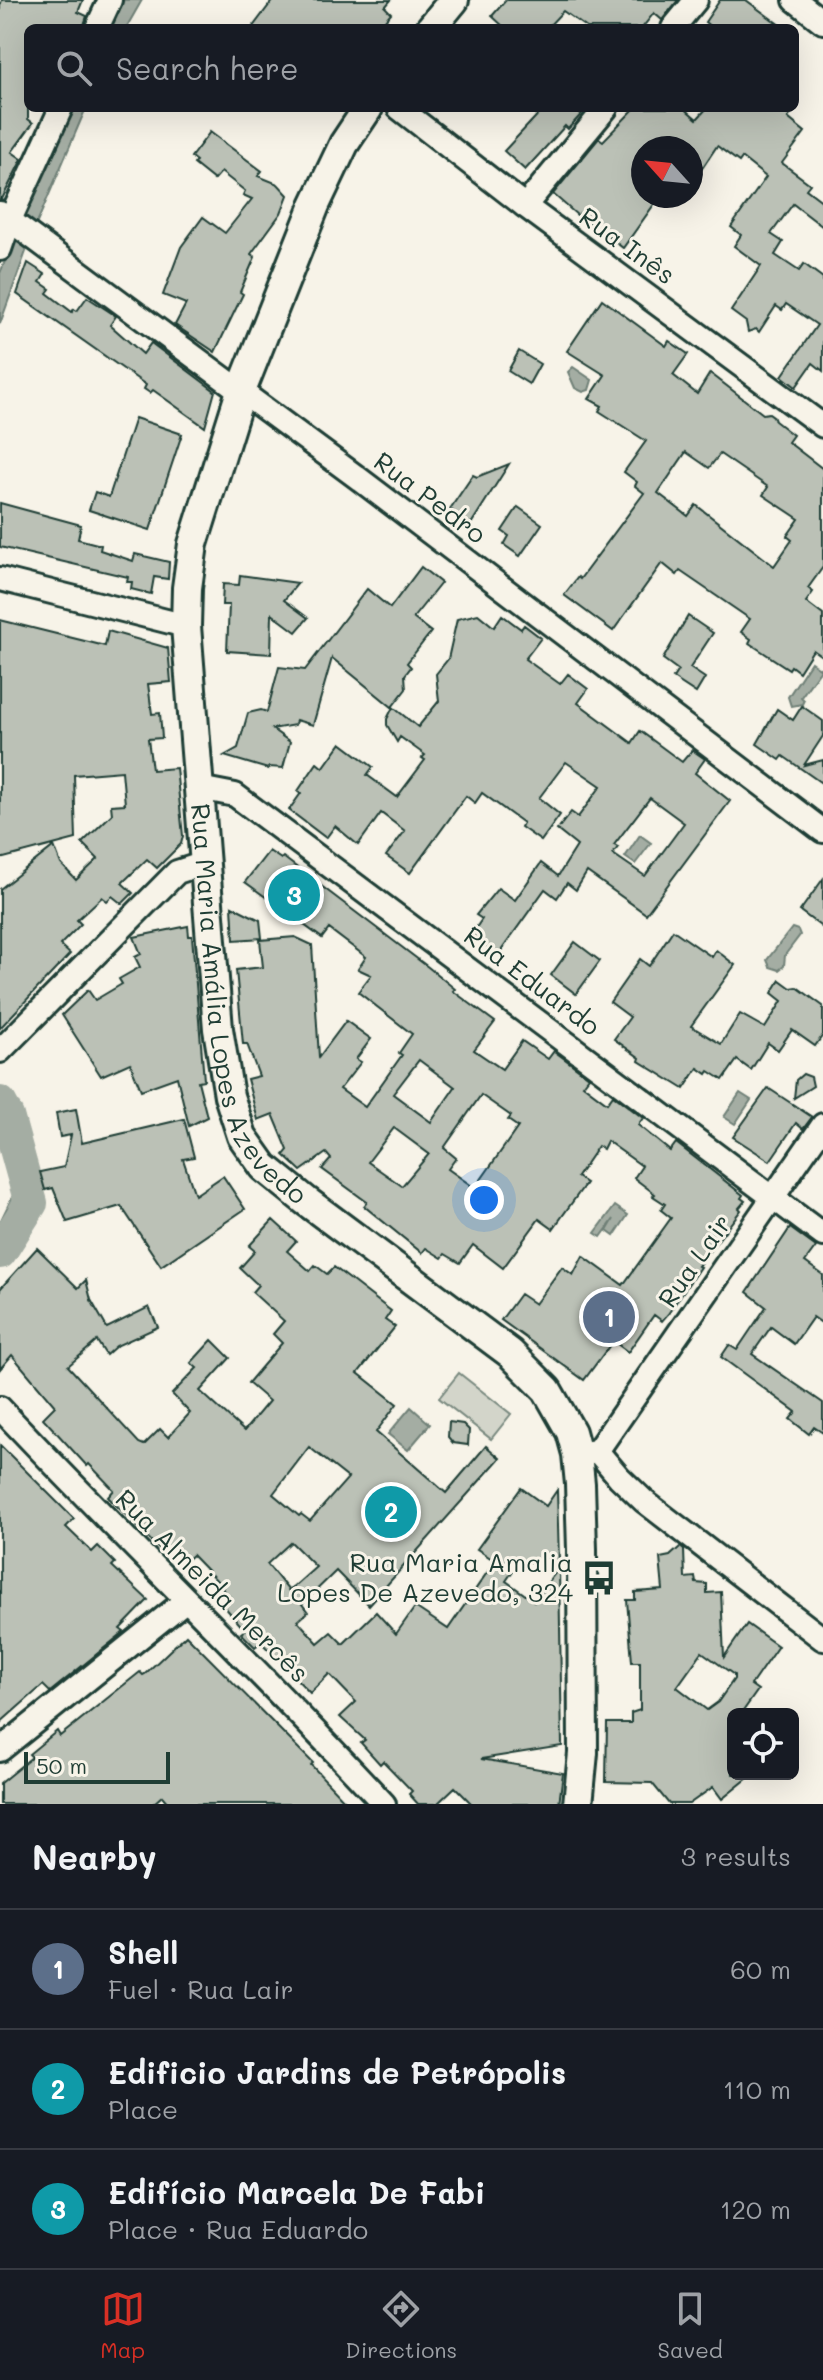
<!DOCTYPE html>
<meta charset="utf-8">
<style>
body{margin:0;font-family:Mali,sans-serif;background:#242831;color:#f1f3f6}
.controls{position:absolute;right:24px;bottom:24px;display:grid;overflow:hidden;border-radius:12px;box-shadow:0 8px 32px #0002}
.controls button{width:72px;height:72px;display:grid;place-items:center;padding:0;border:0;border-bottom:2px solid #363941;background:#171b24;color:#f1f3f6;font:40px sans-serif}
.compass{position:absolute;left:631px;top:136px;width:72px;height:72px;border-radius:50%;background:#171b24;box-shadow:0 8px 32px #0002;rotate:297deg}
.scale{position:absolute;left:24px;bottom:20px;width:146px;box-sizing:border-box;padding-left:8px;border:4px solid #1f3d34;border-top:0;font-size:22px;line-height:28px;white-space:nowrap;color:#1f3d34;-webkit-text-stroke:6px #f7f3e8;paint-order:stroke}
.you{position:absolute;left:484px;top:1200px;width:28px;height:28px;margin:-20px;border:6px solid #fff;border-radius:50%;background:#1a73e8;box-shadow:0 0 0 12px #1a73e833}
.badge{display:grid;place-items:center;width:52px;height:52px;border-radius:50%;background:#d93025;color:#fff;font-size:26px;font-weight:700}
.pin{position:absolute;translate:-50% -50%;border:4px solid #fff;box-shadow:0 2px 8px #0006}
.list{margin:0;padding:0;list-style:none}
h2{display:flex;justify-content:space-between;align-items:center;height:104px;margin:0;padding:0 32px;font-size:34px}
h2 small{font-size:26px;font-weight:400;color:#9ea1a6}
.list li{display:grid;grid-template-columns:52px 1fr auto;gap:24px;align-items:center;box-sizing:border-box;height:120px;padding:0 32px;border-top:2px solid #363941}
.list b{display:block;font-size:30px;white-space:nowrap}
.list p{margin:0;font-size:26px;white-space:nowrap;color:#9ea1a6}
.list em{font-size:26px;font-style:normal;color:#9ea1a6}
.icon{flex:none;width:44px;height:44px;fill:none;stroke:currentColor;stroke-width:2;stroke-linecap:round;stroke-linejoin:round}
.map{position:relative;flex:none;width:823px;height:1804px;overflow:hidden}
.search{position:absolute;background:#171b24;box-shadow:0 8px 32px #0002;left:24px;right:24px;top:24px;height:88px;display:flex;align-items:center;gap:20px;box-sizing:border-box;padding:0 28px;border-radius:12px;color:#9ea1a6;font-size:30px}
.sheet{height:464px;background:#171b24}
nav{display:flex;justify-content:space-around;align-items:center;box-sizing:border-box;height:112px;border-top:2px solid #363941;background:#171b24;font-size:22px;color:#9ea1a6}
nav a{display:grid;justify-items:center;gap:4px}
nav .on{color:#d93025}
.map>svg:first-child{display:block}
.green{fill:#d3d5ca;stroke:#79897f;stroke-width:2}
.water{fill:#a4ada3;stroke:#6f8077;stroke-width:2}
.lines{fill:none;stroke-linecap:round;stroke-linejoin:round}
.river{stroke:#a4ada3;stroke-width:34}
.building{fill:#bbc1b6;stroke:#1f3d34;stroke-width:2;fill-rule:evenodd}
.minor-casing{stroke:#1f3d34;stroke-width:28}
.major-casing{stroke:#1f3d34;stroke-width:34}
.minor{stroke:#f7f3e8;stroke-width:22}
.major{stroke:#f7f3e8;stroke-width:28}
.labels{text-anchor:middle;stroke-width:6;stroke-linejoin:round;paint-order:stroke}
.street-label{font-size:26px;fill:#1f3d34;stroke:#f7f3e8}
.poi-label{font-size:26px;fill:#1f3d34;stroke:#f7f3e8;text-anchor:end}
</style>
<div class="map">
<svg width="823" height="1804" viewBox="0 0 823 1804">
<rect width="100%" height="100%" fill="#f7f3e8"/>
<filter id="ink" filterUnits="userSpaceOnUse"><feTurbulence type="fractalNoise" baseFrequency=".0125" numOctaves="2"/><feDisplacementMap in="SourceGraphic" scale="16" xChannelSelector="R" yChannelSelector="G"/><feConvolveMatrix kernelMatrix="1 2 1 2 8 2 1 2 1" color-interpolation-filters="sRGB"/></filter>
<g filter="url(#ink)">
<polygon class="green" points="459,1373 511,1414 491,1439 439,1398"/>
<g class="water">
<polygon points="124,0 142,0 126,28 107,28"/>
<polygon points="70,108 86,108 33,232 0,324 0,273"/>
<polygon points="573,367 592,380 589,390 583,392 575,388 568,372"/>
<polygon points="811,662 821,669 801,697 804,700 802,704 791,706 788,697"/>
<polygon points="640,835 651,843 635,864 625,857"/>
<polygon points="792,928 798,930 800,935 785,955 784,966 779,970 770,967 767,960"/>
<polygon points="740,1093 751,1100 735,1124 724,1117"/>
<polygon points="0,1095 8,1110 30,1187 0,1253 0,1222 18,1185 0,1136"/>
<polygon points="615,1206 628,1215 614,1236 607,1231 614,1219 601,1237 595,1233"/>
<polygon points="411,1407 430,1424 408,1450 388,1434"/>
</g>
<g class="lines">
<polyline class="river" points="0,1103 7,1116 31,1203 0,1252"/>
</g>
<g class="building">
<polygon points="2,0 83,0 78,12 87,16 83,28 28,28 28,119 33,123 12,152 22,159 2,199 0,199 0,6"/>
<polygon points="273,0 391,0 385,7 391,13 378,28 252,28"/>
<polygon points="506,0 678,0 662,20 654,13 642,28 587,28 563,11 547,28 505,28 492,16"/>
<polygon points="720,0 746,0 784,28 712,28 705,22"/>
<polygon points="544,108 587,108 568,129 565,126 525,170 504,151"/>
<polygon points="635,108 684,108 697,119 707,108 796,108 788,118 805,132 782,163 810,184 806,189 823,202 823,227 793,204 771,234 783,242 775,255 799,271 804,264 823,278 823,371 813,363 796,387 782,376 817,325 786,304 782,310 776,306 759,332 756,329 748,332 746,322 731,311 761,266 734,246 741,235 731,227 766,177 742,158 739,162 717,146 691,185 691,148 643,148 643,196 660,196 623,248 579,214 578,216 553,194 599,138 603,141"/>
<polygon points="210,132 262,171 258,176 278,184 288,195 281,213 251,254 255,257 240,292 243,294 215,352 175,325 186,304 163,295 181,247 203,217 225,233 252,199 243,195 245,191 221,172 214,180 194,164 196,161 191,157"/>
<polygon points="28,263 45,274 40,282 50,289 47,293 72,312 74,309 77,311 87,297 116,316 110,325 143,354 151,343 215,391 205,427 153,390 150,393 144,389 146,385 17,294"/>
<path d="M602,299l64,47 3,-5 19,13 -15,21 24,19 13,-21 53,41 6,-1 4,3 2,5 18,14 -5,7 35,27v98l-15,21 5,4 -7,10 17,13v42l-10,-7 -14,22 -8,-6 -2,3 -40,-26 2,-4 -10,-7 9,-13 -70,-48 -3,4 -15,-12 -49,68 -49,-36 14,-18 2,2 64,-86 -9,-7 2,-4 -13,-10 22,-31 -47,-30 3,-5 -13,-7 16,-24 -38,-24zM686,452l23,16 11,-14 48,33 -5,8 36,24 -12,17 5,4 -18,26 -78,-61 -8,11 -30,-23z"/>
<polygon points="519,351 540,364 529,384 508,371"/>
<polygon points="135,418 182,434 150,530 89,510 95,492 109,497"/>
<polygon points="509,464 471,524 450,509 473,475 477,477"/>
<polygon points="0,503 81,525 78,539 101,545 100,550 133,561 135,554 169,562 168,579 154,577 151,594 131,589 132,582 127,582 128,577 0,547"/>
<polygon points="518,507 542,524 520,556 504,545 509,536 502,531"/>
<polygon points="421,567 441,583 413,618 431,632 407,663 411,667 405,675 406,689 392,707 332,658 313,725 296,720 295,725 272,729 290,742 283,768 269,767 268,769 224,756 238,748 248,713 261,710 267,712 279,667 305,670 367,589 390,608"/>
<polygon points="240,575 298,583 284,600 308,618 296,632 272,614 271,654 227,651 229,605 222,605 223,584 239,585"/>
<path d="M478,614l16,13 8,-12 19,14 3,-4 17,13 -16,21 35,25 8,-10 20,15 -10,14 54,40 8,-12 42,31 10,-12 3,2 10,7 -10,14 35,28 -84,113 -59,-42 -11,18 -9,-7 -10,15 -12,-9 -47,66 -27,-20 11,-16 -6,-4 22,-27 17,12 26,-37 17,13 19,-30 -20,-16 14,-18 7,5 23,-31 -35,-24 -27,36 21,17 -19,26 -20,-14 2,-4 -41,-30 -7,10 -9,-7 -56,77 -24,-17 19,-25 -24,-18 -23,32 -23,-19 -9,12 -37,-28 12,-17 -3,-2 19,-28 6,5 18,-25 32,24 -6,8 30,22 28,-37 -3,-2 3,-3 -25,-18 -3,5 -10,-17v-6l6,-12 25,20 21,-26 -3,-27 12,-15 9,-40zM650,798l34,25 -39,53 -32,-22 5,-7 -4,-2z"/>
<polygon points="688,616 713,633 690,668 705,678 696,693 673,678 678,670 663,659"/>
<polygon points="0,620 105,646 108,631 168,648 171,682 148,684 152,714 160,713 162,738 148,739 152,770 176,768 183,836 181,844 157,868 147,859 122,883 133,893 122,904 112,896 107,901 102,897 77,920 81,924 60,945 70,954 0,1028 0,889 54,846 61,864 76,880 98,859 82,843 112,814 111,805 125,804 122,771 74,775 76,839 0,859"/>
<polygon points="802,706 823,721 823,736 804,765 823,760 823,784 783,756 780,760 757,744 777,709 793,720"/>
<path d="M269,851l12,8 2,-2 145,110 27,22 -2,2 42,31 -21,28 28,19 20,-28 26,18 6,-8 35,26 -6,8 24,18 6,-8 30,23 -5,7 32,26 6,-8 67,52 -2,3 4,3 -6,7 2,2 -43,56 2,1 -32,47 -6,7 -8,-6 -26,37 -15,-11 -29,39 -83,-60 19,-26 15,10 27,-37 11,8 10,-19 40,29 48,-67 -10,-8 4,-6 -12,-8 2,-2 -21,-16 8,-12 -35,-25 -4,8 -5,-3 -21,31 9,6 -33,46 -14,-10 -36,49 -30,-23 -13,18 -15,-9 -3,4 -16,-10 -4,5 -58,-47 3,-4 -45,-33 9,-10 -5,-6 -25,18 -17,-16 4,-5 -15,-36 -15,6 -11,-41 12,-3 -12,-32h-4l-7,-74 27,-3 -3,-27 35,-3 17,8 7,112 27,-36 25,18 -15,20 5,3 -21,27 25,18 37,-52 -3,-2 13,-19 -54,-42 13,-17 -13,-6 8,-12 -37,-28 -7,9 -77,-56zM419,1060l36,27 -24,35 -38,-28zM481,1095l30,21 -3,4 10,7 -43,61 -27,-19 8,-11 -12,-10zM394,1128l35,26 -27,32 -34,-24z"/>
<polygon points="823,879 823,928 800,911"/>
<polygon points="232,906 260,920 262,938 234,940"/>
<polygon points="188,926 189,936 192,936 204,1080 198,1081 207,1117 189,1126 177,1077 141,1090 130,1063 101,1076 62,1015 88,990 95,1000 122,984 119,979 140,967 135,957 141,954 134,937"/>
<polygon points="673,930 712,957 716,950 735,965 691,1026 721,1044 740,1014 765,1028 782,1001 772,993 780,980 791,988 797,987 823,1006 823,1035 815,1046 792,1030 778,1050 768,1043 751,1070 737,1060 723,1080 709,1071 707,1074 698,1068 684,1089 639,1061 640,1058 614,1039 630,1017 610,1002 640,959 649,966"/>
<polygon points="575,942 600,961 576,994 551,975"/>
<polygon points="803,1074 811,1077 813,1086 794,1098 796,1080"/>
<polygon points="768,1088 812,1117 803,1129 796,1123 770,1161 733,1137"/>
<polygon points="76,1109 82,1143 184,1119 194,1157 183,1159 195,1195 223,1176 245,1209 161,1266 121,1206 67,1222 53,1188 45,1190 40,1172 64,1167 71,1135 60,1137 56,1113"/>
<path d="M273,1220l23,21 -9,10 23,20 5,-6 12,9 7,-7 57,44 -6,9 10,7 -37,46 39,31 -21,28 70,61 40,-47 14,12 -131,147 -33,-34 -34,33 6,8 -10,9 20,22 13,-11 12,12 33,-32 20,22 19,-27 33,22 47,-68 -18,-12 44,-61 25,18 11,-16 2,71 -40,1 -13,19 28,20 25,-33 3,178 -81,13 82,14 -4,31h-87l-17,-17 -18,17h-19l-9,-10 3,-3 -29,-30 -3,3 -19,-21 4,-3 -25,-23 16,-15 -27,-28 -19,19 -49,-51 -6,5 -14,-14 4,-3 -22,-25 8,-7 -9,-9 1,-2 -31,-32 -8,7 -14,-14 -6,6 -56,-57 6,-7 -25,-26 -2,2 -44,-48 12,-12 -43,-51 -12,14v-80l37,-41 41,40 8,-8 5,20 16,28 42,-21 9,20 -42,19 -10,9 -9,-14 -29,25 71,77 5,2 16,-16 8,8 22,-24 -18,-19 25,-26 -6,-5 21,-23 18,18 -30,33 44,40 25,-30 -21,-18 34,-40 -9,-9 11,-13 -32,-29 6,-7 -18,-17 15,-17 -6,-5zM309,1447l39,31 -38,43 -9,-7 -2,2 -26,-22zM291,1542l25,25 -27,24 -22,-27z"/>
<polygon points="790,1228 816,1247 805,1262 823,1275 823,1324 813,1317 794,1344 771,1327 752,1354 823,1403 823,1433 814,1427 809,1434 790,1419 796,1412 721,1357 729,1345 737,1350 766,1307 747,1292"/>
<polygon points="449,1422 463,1424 469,1430 468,1445 453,1443 448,1437"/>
<polygon points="0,1445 74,1519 66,1527 92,1552 98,1546 115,1563 112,1566 148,1600 120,1629 124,1632 50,1692 43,1685 0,1723"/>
<path d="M680,1547l4,3 1,28 10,-1 1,6 11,1v9l14,-1 3,65 23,-33 31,22 -27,39 7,5 -17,24h-8v60h20l-31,25 -9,-12 -24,17h-20l-17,-21 -46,-1 1,-59h24v-10l9,-3v-48h-8l-5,-62h8v-8l28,-2 -3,-32 10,-2zM702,1652l32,23v4l-16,23 -11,8 -30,-23z"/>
<polygon points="186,1635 313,1763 311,1765 348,1804 169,1804 162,1796 153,1804 0,1804 0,1783 32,1757 29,1754 57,1731 60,1736 140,1672 143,1675 145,1674"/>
</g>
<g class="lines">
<g class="minor-casing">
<g id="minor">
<polyline points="795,0 823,22"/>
<polyline points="97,28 110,0"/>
<polyline points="673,28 696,0"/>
<polyline points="399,108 525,206 823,426"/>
<polyline points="525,206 606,108"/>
<polyline points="0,213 358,478 823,831"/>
<polyline points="0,249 10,220 61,108"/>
<polyline points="0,579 186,626"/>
<polyline points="199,788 235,795 823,1235"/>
<polyline points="0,1051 177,872 205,863"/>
<path d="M0,1408c126,134 259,261 384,396"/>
<polyline points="597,1451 619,1477 644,1501 823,1639"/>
<polyline points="577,1454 597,1451 823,1125"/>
<polyline points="0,1750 185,1601"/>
</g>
</g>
<g class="major-casing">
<g id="major">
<polyline points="431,28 454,0"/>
<path id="s1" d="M368,108l-24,36 -29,61 -74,186 -48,153 -6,44 -1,38 32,403 11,67 13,40 22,31 42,34 204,152 37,37 24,42 6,22 3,30 2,65 1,204 -5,51"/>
</g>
</g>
<use href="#minor" class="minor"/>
<use href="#major" class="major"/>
</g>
</g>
<defs>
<g id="bus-bare" transform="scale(2.76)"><path d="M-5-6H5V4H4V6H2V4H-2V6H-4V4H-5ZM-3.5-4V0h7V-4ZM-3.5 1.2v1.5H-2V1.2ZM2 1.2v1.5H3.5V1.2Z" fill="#1f3d34" stroke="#f7f3e8" stroke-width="2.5" paint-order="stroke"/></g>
</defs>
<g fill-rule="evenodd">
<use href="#bus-bare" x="599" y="1578"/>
</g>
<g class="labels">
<g class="street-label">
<text transform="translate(627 246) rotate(36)" y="9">Rua Inês</text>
<text transform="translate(430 498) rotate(37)" y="9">Rua Pedro</text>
<text transform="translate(532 981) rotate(37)" y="9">Rua Eduardo</text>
<text dy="9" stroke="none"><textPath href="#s1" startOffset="944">Rua Maria Amália Lopes Azevedo</textPath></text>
<text transform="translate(695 1261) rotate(-55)" y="9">Rua Lair</text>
<text transform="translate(212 1586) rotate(45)" y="9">Rua Almeida Mercês</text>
</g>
<g class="poi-label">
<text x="573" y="1572">Rua Maria Amalia<tspan x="573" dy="30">Lopes De Azevedo, 324</tspan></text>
</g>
</g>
</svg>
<div class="controls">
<button><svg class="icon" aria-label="locate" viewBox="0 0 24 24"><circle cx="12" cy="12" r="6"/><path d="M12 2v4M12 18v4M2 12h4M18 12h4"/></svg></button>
</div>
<svg class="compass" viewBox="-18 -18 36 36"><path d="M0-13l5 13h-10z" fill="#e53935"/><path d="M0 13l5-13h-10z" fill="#9ea1a6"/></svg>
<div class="scale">50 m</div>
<div class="you"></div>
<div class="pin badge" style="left:609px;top:1317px;background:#5c6f8a">1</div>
<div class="pin badge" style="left:391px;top:1512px;background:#0f9aa8">2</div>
<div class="pin badge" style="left:294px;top:895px;background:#0f9aa8">3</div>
<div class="search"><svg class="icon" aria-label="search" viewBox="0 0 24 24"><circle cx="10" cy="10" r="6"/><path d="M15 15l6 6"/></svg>Search here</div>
</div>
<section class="sheet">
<h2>Nearby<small>3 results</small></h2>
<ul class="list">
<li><span class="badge" style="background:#5c6f8a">1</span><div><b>Shell</b><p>Fuel · Rua Lair</p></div><em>60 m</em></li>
<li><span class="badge" style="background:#0f9aa8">2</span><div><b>Edificio Jardins de Petrópolis</b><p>Place</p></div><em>110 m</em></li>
<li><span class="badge" style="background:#0f9aa8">3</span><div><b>Edifício Marcela De Fabi</b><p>Place · Rua Eduardo</p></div><em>120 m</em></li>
</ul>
</section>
<nav>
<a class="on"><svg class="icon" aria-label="map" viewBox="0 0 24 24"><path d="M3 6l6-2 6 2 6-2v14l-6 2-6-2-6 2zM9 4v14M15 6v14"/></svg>Map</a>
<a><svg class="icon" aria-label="directions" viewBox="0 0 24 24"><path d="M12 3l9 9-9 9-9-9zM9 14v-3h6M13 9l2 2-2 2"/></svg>Directions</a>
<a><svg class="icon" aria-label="saved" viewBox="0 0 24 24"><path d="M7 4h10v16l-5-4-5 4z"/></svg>Saved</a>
</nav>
